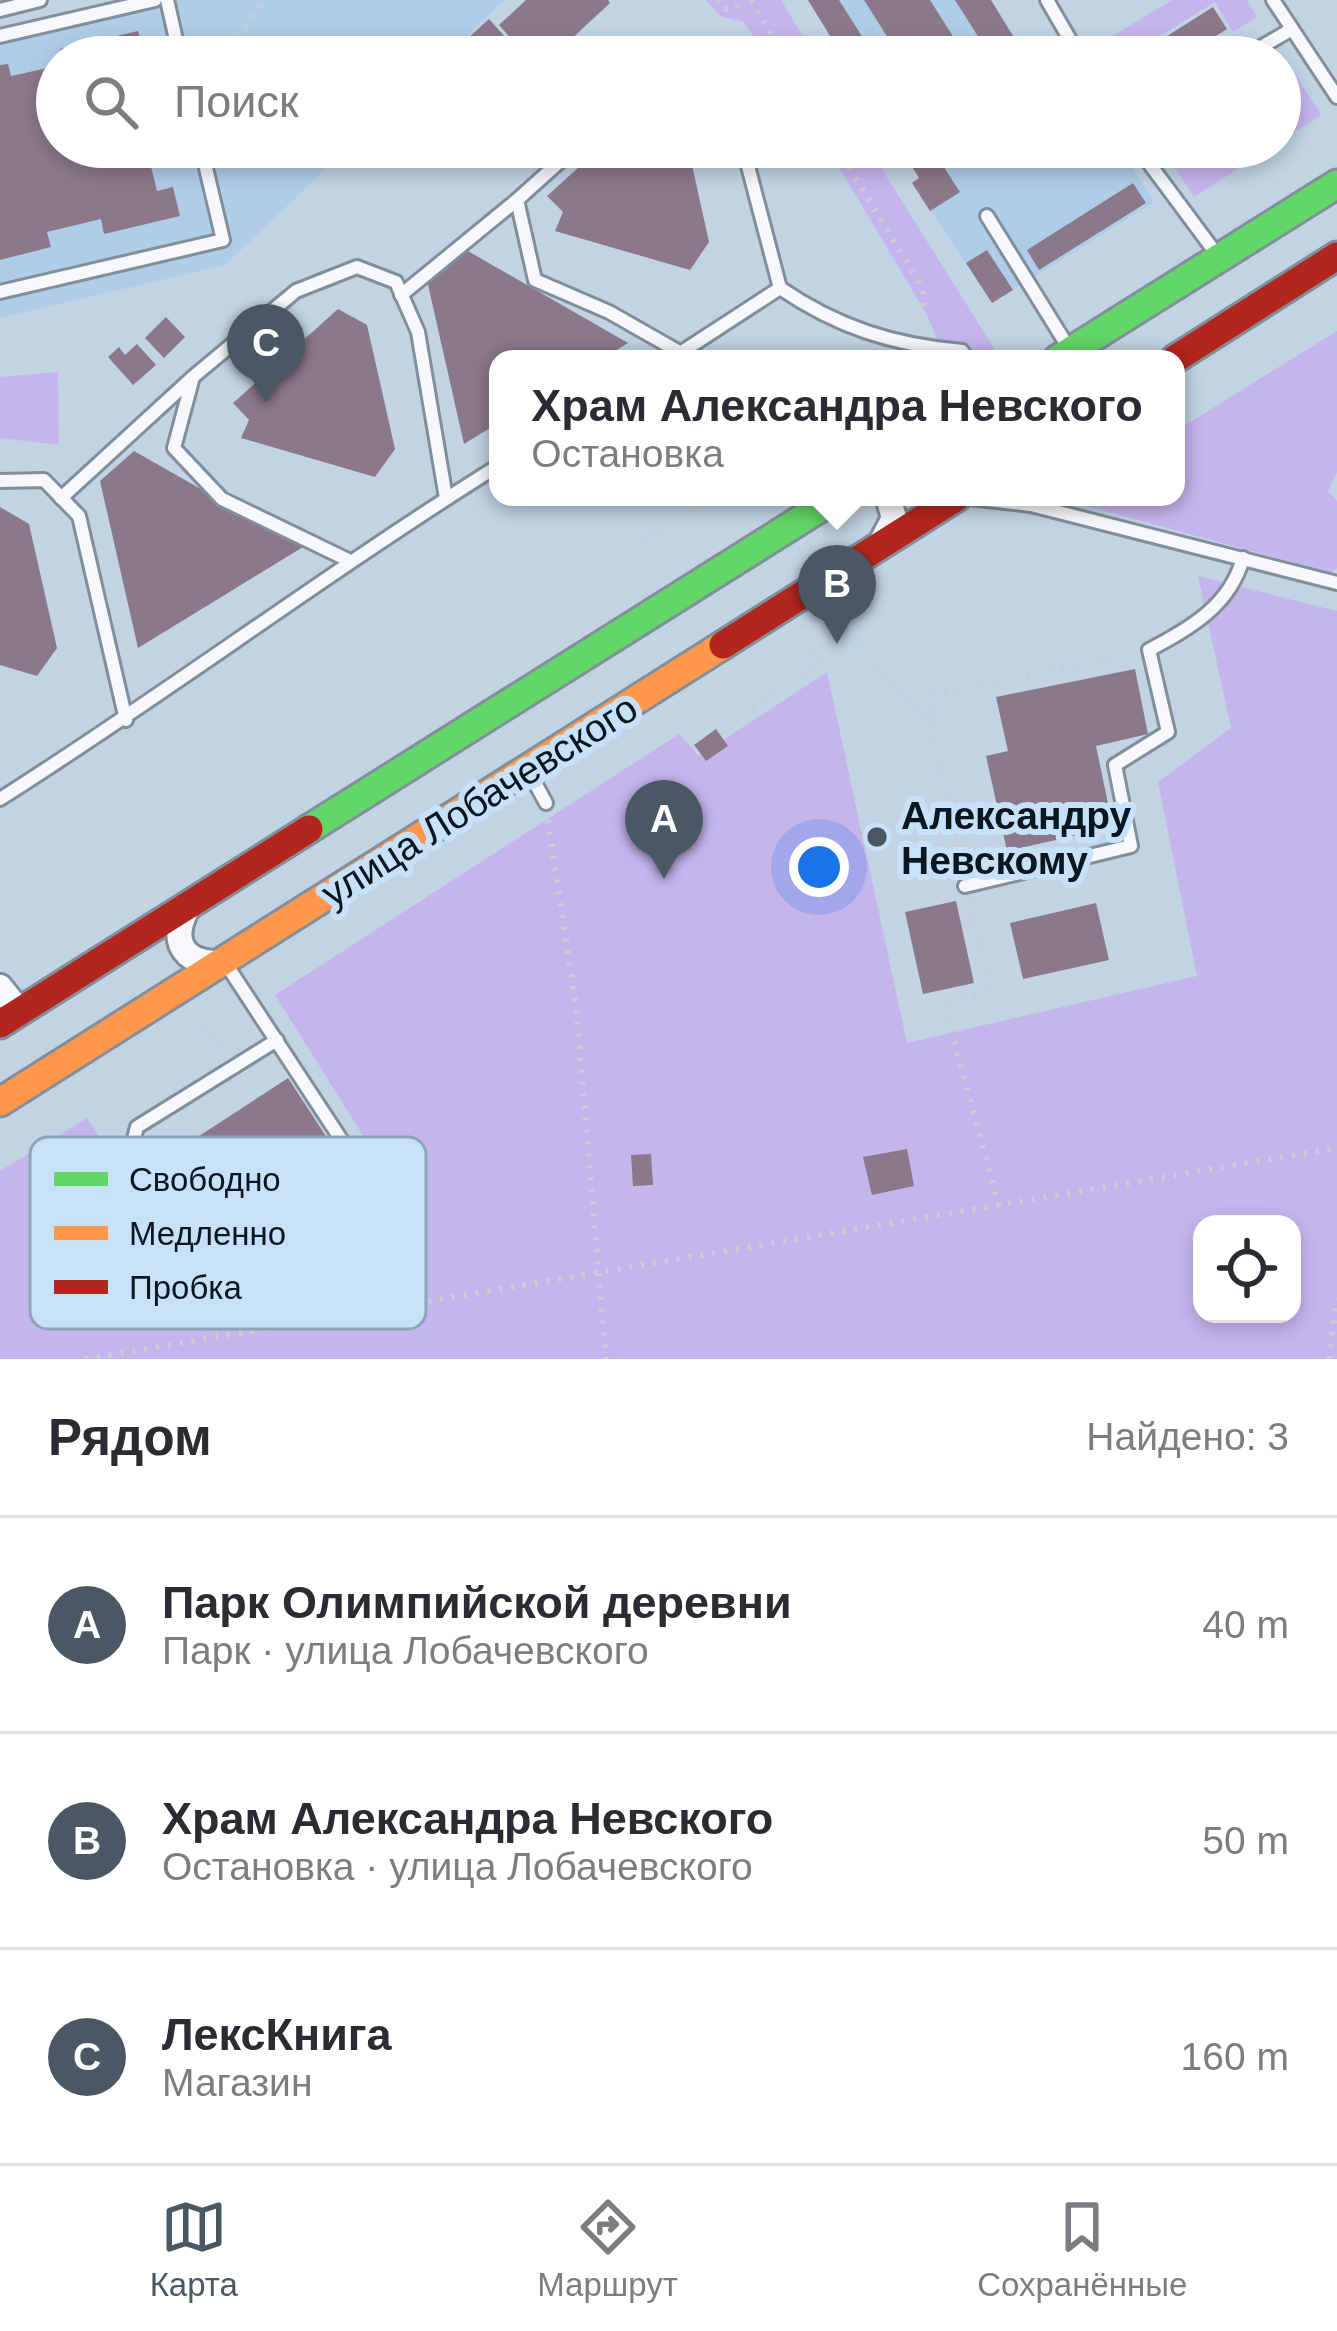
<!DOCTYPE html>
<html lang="ru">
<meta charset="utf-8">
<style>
body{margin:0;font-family:Helvetica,sans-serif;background:#f2f2f3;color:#2b2b33}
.controls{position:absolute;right:36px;bottom:36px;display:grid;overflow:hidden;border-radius:24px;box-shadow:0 6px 18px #0003}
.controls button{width:108px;height:108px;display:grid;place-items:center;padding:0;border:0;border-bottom:3px solid #e1e1e2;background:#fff;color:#2b2b33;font:60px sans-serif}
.you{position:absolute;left:819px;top:867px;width:42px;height:42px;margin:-30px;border:9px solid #fff;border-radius:50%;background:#1a73e8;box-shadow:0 0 0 18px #1a73e833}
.badge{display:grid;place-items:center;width:78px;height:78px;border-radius:50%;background:#4a5865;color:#fff;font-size:39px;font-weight:700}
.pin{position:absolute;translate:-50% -99px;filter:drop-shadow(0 3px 6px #0008)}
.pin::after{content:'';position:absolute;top:63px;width:42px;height:36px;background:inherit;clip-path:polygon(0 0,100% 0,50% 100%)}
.popup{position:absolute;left:489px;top:350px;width:696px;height:156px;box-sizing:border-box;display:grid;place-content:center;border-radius:24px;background:#fff;filter:drop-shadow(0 3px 9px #0005);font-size:39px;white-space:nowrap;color:#7c7c81}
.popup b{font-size:45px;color:#2b2b33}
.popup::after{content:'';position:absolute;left:50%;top:100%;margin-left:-24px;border:24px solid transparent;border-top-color:#fff}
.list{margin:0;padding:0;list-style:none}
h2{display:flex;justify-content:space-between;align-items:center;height:156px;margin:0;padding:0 48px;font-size:51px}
h2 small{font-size:39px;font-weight:400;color:#7c7c81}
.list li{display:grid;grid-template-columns:78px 1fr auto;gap:36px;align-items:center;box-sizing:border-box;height:216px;padding:0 48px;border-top:3px solid #e1e1e2}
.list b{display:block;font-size:45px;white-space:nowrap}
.list p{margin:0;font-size:39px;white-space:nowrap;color:#7c7c81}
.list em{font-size:39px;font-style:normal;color:#7c7c81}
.icon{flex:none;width:66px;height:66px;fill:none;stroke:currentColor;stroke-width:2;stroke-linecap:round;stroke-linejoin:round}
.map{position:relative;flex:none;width:1337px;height:1359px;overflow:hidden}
.search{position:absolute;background:#fff;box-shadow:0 6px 18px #0003;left:36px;right:36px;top:36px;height:132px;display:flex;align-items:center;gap:30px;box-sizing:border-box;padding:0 42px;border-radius:66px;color:#7c7c81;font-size:45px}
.sheet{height:804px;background:#fff}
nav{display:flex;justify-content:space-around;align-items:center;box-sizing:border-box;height:168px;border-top:3px solid #e1e1e2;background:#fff;font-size:33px;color:#7c7c81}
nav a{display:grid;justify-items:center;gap:6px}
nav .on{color:#4a5865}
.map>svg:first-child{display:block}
.built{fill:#b0cde8}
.green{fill:#c5b5ed;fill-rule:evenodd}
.building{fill:#8c788b}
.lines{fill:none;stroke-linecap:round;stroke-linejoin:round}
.lane-casing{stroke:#828f9b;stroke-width:18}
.street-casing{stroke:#828f9b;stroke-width:30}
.fast-casing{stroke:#828f9b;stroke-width:33}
.slow-casing{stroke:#828f9b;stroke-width:33}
.jam-casing{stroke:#828f9b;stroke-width:33}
.path{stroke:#c9ced3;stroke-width:6;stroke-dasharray:3 9;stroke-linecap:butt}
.lane{stroke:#f6f8fb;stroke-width:12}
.street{stroke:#f6f8fb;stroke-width:24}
.fast{stroke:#63d668;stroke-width:27}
.slow{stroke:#ff974d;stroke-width:27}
.jam{stroke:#b3261e;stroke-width:27}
.poi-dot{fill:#4a5865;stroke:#c7e1f9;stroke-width:4.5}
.labels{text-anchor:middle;stroke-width:12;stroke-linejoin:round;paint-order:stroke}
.street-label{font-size:39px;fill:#0a1620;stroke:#c7e1f9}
.poi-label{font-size:39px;font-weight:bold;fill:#0a1620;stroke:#c7e1f9;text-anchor:start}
.key{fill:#c7e1f9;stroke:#8ea4b8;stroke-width:3}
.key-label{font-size:33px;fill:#0a1620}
</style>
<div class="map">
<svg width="1337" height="1359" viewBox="0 0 1337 1359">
<rect width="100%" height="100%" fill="#c2d3e4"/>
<g class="built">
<polygon points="120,0 505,0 445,57 57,57 57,147 349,147 225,265 0,318 0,30"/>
<polygon points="808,0 991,0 1026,57 843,57"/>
<polygon points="900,147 1119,147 1154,202 992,303 912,183 919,177"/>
</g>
<g class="green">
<polygon points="706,0 781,0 815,57 767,57 744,22 720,16"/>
<polygon points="1172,0 1247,0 1257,17 1233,32 1215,2 1126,57 1101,57 1094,47"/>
<polygon points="1283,55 1321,115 1280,142 1280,57"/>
<polygon points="827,147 868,147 995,350 978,359 946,359 926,313"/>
<polygon points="1162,147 1272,147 1194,197"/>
<polygon points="1337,331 1337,472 1328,491 1337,501 1337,568 1331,573 1065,500 1176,497 1176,431"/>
<polygon points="58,372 59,445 0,438 0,377"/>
<path d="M1198,576l139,35v748h-1337v-188l87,-53 122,179 180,-120 -114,-182 404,-261 20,22 128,-84 80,371 290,-67 -39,-194 73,-54zM1202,1224h90v90h-90z"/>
</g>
<g class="building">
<polygon points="526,0 608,0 610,3 552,57 528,57 499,25"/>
<polygon points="808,0 839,0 875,57 843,57"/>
<polygon points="864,0 930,0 966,57 900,57"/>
<polygon points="955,0 991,0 1026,57 991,57"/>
<polygon points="1213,7 1227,29 1182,57 1134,57"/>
<polygon points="489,19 523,57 461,57 455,50"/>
<polygon points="138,31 144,57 62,57 60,49"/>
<polygon points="8,64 11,76 57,66 57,147 171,147 148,154 157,191 173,187 180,216 104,234 101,219 47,232 51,247 0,260 0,65"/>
<polygon points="601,147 688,147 709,242 690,270 555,231 563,212 547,196"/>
<polygon points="900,147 931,147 960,192 930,211 912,183 919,178"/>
<polygon points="1133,183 1146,203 1039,270 1027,250"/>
<polygon points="461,247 628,343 602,359 498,359 498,423 464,444 426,276"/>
<polygon points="987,250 1013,290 992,303 966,263"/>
<polygon points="338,309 367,325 395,449 375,477 241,438 249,420 233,403"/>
<polygon points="166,317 185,337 164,358 145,338"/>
<polygon points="137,344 156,365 133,385 108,357 119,347 125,355"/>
<polygon points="134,451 303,547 138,648 100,481"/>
<polygon points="0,507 29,524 57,648 37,676 0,665"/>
<polygon points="1135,669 1148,734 1096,746 1113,827 1007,851 986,756 1008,751 996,697"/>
<polygon points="716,729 728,746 706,761 694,745"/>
<polygon points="956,901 974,983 923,994 905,912"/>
<polygon points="1096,903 1109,960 1023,979 1010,923"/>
<polygon points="288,1078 348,1170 229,1246 170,1155"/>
<polygon points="907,1149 914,1186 872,1195 863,1157"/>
<polygon points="651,1154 653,1185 633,1186 631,1155"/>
</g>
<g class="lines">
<g class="lane-casing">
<g id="lane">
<polyline points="167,0 180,57"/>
<polyline points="1047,0 1080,57"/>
<polyline points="1273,0 1337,97"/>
<polyline points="0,10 40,0"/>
<polyline points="0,36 155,0"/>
<polyline points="1244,57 1292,29"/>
<polyline points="576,147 517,200 535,280 609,312 681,353"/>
<polyline points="1137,147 1218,256"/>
<polyline points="987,216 1070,350"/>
<path d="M780,288c57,39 113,57 182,63l5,8"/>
<polyline points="0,292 223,240 201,147"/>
<polyline points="401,295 517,200"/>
<polyline points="671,359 780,288 743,147"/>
<polyline points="0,481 44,480 79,516 126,720"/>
<polyline points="961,497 1031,505 1337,583"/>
<polyline points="61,498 192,378"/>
<polyline points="348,560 222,499 174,448 193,377 296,291 357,267 396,282 418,332 446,498"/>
<polyline points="529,772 546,803"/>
<path d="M0,799c169,-107 328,-227 498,-333"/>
<path d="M965,886l166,-40 -16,-81 53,-33 -19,-82c41,-22 81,-44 94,-92"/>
<polyline points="226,964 367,1179 220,1270 208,1265 132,1146 137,1127 277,1040"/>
</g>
</g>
<g class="street-casing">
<g id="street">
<polyline points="880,545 894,518 888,497"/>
<path d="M189,905c-20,35 -8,59 33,58"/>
<polyline points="0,987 20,1012"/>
</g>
</g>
<g class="fast-casing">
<g id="fast">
<polyline points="1058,359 1337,184"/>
<polyline points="309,829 837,497"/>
</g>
</g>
<g class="slow-casing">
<polyline id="slow" points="0,1102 723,645"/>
</g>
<g class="jam-casing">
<g id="jam">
<polyline points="1175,359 1337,256"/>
<polyline points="723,645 957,497"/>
<polyline points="0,1024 309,829"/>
</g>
</g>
<g class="path">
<polyline points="717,0 725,9 736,8 740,0"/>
<polyline points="751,0 784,57"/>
<polyline points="225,57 263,0"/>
<polyline points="837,147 923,289 923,326"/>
<polyline points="641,543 710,497"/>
<polyline points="843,629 930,721 962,870"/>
<polyline points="752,708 820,663 811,648"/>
<polyline points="930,721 935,695 1129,654"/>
<polyline points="548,820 576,1007 606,1359"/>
<polyline points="969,901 991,991 944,1004 999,1206"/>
<polyline points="199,1015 223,1053"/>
<polyline points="85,1359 1337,1148"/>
<polyline points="1329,1359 1337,1298"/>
</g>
<use href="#lane" class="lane"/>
<use href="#street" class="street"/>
<use href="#fast" class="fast"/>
<use href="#slow" class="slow"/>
<use href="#jam" class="jam"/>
</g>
<circle class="poi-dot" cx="877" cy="837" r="12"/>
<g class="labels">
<g class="street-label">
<text transform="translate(479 800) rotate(-32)" y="14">улица Лобачевского</text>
</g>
<g class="poi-label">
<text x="901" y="829">Александру<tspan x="901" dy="45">Невскому</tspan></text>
</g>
</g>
<rect x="30" y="1137" width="396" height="192" rx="18" class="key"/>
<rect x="54" y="1172" width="54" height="14" fill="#63d668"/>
<rect x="54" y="1226" width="54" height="14" fill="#ff974d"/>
<rect x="54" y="1280" width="54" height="14" fill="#b3261e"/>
<g class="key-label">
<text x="129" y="1191">Свободно</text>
<text x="129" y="1245">Медленно</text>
<text x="129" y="1299">Пробка</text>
</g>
</svg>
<div class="controls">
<button><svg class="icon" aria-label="locate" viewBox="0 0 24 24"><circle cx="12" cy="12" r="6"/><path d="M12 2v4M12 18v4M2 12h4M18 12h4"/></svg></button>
</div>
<div class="you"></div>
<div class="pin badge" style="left:664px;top:879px">A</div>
<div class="pin badge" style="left:837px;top:644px">B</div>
<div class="popup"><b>Храм Александра Невского</b>Остановка</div>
<div class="pin badge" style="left:266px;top:403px">C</div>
<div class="search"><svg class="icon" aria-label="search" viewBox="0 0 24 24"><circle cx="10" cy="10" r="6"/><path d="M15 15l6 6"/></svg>Поиск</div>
</div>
<section class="sheet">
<h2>Рядом<small>Найдено: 3</small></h2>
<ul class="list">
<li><span class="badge">A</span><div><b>Парк Олимпийской деревни</b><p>Парк · улица Лобачевского</p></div><em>40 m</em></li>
<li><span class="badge">B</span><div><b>Храм Александра Невского</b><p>Остановка · улица Лобачевского</p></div><em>50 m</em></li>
<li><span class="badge">C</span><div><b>ЛексКнига</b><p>Магазин</p></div><em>160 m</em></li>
</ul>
</section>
<nav>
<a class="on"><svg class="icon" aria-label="map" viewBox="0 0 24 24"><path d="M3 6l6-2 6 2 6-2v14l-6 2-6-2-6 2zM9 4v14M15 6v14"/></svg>Карта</a>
<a><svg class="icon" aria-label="directions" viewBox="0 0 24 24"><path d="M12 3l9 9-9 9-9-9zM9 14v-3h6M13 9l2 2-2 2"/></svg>Маршрут</a>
<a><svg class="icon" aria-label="saved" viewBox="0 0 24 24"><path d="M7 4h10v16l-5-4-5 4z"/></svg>Сохранённые</a>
</nav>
